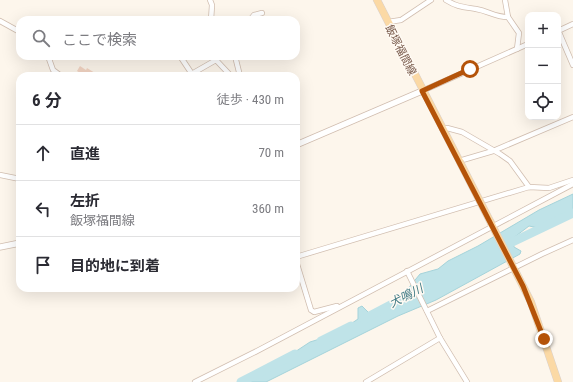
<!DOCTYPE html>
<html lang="ja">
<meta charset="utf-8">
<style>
body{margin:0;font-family:"Roboto Condensed","Noto Sans JP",sans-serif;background:#f2f2f3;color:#2b2b33}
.controls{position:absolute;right:12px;top:12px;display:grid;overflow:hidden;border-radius:8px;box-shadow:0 4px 16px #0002}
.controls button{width:36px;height:36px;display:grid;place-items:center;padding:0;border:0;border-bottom:1px solid #e1e1e2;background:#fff;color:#2b2b33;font:20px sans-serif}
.stop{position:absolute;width:12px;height:12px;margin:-9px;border:3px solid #b45309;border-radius:50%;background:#fff}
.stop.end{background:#b45309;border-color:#fff;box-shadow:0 1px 4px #0008}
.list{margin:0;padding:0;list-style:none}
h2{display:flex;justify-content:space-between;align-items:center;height:52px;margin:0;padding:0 16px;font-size:17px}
h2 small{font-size:13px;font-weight:400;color:#7c7c81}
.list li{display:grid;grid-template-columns:26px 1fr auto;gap:12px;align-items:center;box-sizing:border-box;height:56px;padding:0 16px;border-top:1px solid #e1e1e2}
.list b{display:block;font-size:15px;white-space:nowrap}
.list p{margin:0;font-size:13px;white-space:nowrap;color:#7c7c81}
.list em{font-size:13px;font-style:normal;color:#7c7c81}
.icon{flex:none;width:22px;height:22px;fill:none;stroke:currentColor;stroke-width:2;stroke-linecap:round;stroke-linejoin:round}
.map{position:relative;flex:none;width:573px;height:382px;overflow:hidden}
.search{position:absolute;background:#fff;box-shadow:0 4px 16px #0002;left:16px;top:16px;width:284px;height:44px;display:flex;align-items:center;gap:10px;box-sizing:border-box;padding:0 14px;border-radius:12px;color:#7c7c81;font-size:15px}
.panel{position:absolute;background:#fff;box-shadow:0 4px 16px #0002;left:16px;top:72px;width:284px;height:220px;border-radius:12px}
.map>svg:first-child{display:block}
.water{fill:#bfe3e8;stroke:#a5d3da}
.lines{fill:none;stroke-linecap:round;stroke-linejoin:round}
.river{stroke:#bfe3e8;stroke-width:9}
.building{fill:#f3d5c3}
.minor-casing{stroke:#d1beb0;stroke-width:6}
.tertiary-casing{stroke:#d1beb0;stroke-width:7}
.primary-casing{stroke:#dad1cd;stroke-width:8}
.minor{stroke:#fff;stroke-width:4.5}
.tertiary{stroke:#fff;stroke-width:5.5}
.primary{stroke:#fbd9a5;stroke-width:7}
.primary-bridge-casing{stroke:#dad1cd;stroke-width:8;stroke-linecap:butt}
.primary-bridge{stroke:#fbd9a5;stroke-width:7}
.route{stroke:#b45309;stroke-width:5}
.labels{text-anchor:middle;stroke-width:3;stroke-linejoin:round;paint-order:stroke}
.street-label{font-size:11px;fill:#7a5c4d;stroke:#fffaf3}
.water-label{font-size:12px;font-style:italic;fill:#437c86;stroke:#fffaf3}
</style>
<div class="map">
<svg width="573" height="382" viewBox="0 0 573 382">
<rect width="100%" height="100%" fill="#fdf6ec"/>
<polygon class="water" points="573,194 573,216 544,229 529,226 512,239 514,247 521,251 520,254 436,300 398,316 266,382 243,382 266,371 310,342 336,334 358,319 358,308 362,306 370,314 383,311 390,307 402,296 420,274 438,269 448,261 478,246 539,210"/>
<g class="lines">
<g class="river">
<polyline points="502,247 573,213"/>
<polyline points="364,319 402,299"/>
<polyline points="321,341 351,326"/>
<polyline points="241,382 295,354"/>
</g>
</g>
<polygon class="building" points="80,66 86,70 87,68 95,73 93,76 82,76 83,75 77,71"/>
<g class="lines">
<g class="minor-casing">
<g id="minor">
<polyline points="210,0 212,5 211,20"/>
<path d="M446,0c11,7 18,7 30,9 13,2 18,8 32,8"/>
<polyline points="505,0 508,17 519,33 517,49"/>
<polyline points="250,20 254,15 262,13"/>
<polyline points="0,21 20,32"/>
<polyline points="388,22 401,20 431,0"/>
<polyline points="558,30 573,65"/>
<polyline points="558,31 573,24"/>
<polyline points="48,56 53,70 61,76"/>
<polyline points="180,56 192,74"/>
<polyline points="235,56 240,76"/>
<polyline points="188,76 216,60 231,76"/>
<polyline points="422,91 528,44"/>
<polyline points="442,129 447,128 462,132 500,154 510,161 529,187"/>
<polyline points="459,161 493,151 573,117"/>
<polyline points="0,175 20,179"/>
<polyline points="296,257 529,187 549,188 573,180"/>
<polyline points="296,261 311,310 314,312 337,306"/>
<polyline points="407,271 440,338 467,382"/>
<polyline points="427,311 542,254 573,240"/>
<polyline points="195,382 255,352 573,184"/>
<polyline points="366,382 440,338"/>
</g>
</g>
<g class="tertiary-casing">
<g id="tertiary">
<polyline points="296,145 422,91"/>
<polyline points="0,247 20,243"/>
</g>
</g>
<g class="primary-casing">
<g id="primary">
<polyline points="377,0 460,162"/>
<polyline points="491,223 531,302 558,382"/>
</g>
</g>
<use href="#minor" class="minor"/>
<use href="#tertiary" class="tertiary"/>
<use href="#primary" class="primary"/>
<g class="primary-bridge-casing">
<polyline id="primary-bridge" points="460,162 491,223"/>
</g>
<use href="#primary-bridge" class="primary-bridge"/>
</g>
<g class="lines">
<polyline class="route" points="470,69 422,91 523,286 544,339"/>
</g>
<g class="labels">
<g class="street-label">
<text transform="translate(401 50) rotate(63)" y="4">飯塚福間線</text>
</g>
<g class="water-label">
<text transform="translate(406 296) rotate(-27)" y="4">犬鳴川</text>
</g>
</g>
</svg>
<div class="controls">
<button>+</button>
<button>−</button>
<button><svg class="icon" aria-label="locate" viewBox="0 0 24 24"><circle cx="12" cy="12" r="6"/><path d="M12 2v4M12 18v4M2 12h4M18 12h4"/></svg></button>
</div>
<div class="stop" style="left:470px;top:69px"></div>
<div class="stop end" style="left:544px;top:339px"></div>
<div class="search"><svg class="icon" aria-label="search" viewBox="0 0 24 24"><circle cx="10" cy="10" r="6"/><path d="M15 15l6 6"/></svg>ここで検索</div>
<section class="panel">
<h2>6 分<small>徒歩 · 430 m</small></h2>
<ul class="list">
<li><svg class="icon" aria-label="ahead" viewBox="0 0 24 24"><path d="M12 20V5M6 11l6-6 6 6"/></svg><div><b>直進</b></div><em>70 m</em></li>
<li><svg class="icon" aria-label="left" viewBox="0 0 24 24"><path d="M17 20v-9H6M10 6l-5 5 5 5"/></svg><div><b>左折</b><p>飯塚福間線</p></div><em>360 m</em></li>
<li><svg class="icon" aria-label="arrive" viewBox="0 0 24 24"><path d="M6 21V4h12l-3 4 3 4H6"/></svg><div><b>目的地に到着</b></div></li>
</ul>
</section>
</div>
